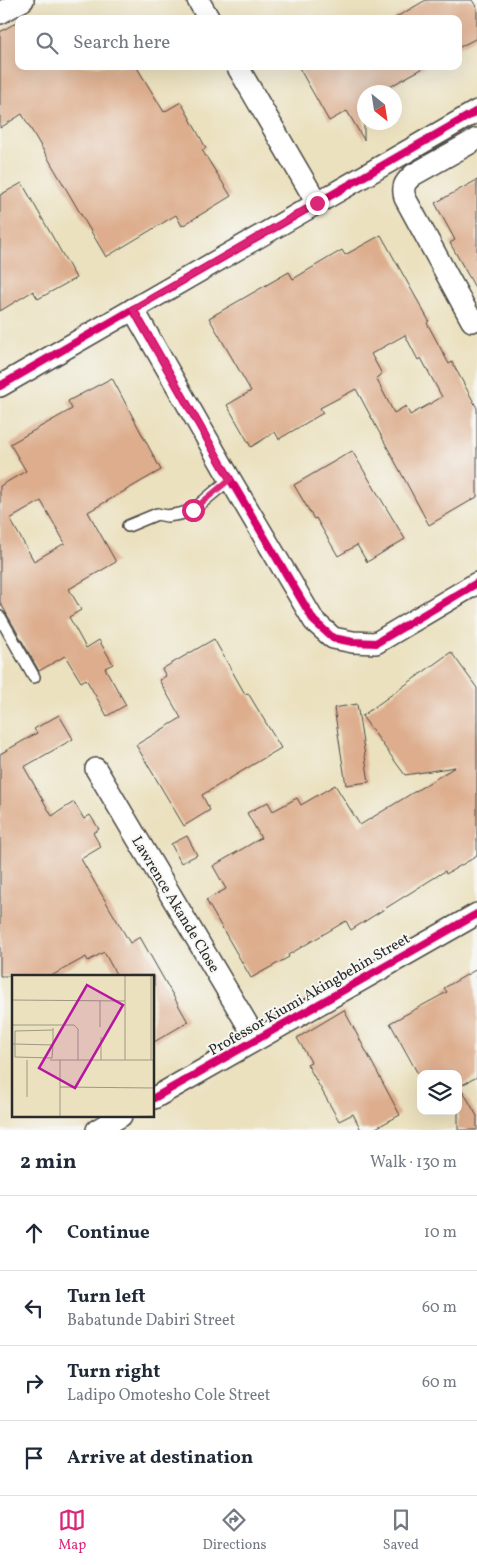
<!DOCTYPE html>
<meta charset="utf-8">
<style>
body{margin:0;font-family:Vollkorn,serif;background:#f6f6f7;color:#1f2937}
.controls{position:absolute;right:15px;bottom:15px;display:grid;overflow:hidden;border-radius:10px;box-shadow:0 5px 20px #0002}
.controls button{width:45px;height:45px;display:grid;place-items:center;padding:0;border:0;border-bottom:1px solid #e0e1e3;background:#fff;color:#1f2937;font:25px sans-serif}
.compass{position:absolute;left:357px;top:85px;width:45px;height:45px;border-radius:50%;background:#fff;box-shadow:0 5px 20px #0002;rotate:150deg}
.stop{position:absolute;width:15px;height:15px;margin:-11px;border:4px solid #db2777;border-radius:50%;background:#fff}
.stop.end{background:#db2777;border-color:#fff;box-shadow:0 1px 5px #0008}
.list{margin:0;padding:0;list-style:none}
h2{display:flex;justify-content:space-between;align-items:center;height:65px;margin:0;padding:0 20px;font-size:21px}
h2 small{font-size:16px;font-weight:400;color:#747a83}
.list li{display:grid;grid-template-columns:32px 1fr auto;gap:15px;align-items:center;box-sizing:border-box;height:75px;padding:0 20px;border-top:1px solid #e0e1e3}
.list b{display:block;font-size:19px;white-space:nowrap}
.list p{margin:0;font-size:16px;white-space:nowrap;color:#747a83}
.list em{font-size:16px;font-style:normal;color:#747a83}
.icon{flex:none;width:28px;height:28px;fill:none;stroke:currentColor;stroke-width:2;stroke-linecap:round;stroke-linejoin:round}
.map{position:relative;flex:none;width:477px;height:1130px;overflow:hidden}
.search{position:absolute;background:#fff;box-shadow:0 5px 20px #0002;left:15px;right:15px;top:15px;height:55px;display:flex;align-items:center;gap:12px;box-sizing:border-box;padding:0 18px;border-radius:10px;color:#747a83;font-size:19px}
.sheet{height:365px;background:#fff}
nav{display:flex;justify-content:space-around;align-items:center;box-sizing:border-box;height:70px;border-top:1px solid #e0e1e3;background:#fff;font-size:14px;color:#747a83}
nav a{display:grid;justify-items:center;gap:2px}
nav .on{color:#db2777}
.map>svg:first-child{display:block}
.building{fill:#ddad8d;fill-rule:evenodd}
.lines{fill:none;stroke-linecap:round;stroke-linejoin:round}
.lane-casing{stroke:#484641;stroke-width:14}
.street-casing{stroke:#484641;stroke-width:24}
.lane{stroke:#fff;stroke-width:11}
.street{stroke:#fff;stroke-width:21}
.cycleway-casing{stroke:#f6f6f2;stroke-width:11}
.cycleway{stroke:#d6006c;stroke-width:8}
.route{stroke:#db2777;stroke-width:6}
.labels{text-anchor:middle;stroke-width:4;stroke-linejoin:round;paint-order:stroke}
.street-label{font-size:15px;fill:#2b2b2b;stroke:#f6f6f2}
.inset-road{fill:none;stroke:#9e9884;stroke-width:1}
.view{fill:#b5179e;fill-opacity:0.15;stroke:#b5179e;stroke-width:2.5}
.inset-edge{fill:none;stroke:#2b2b2b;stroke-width:2.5}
</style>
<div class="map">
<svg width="477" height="1130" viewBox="0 0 477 1130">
<rect width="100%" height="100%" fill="#f6f6f2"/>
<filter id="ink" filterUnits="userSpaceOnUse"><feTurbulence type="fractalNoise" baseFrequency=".02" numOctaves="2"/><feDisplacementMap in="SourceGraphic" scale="10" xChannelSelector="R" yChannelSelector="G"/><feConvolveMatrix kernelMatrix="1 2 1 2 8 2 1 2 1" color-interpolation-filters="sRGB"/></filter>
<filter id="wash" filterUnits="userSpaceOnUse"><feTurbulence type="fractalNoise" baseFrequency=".0096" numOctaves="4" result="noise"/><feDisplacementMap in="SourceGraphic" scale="20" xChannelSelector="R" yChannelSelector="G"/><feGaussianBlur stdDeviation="1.12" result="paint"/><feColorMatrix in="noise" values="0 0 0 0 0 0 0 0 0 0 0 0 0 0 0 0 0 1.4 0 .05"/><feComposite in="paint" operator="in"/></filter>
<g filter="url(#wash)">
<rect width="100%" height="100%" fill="#ebe1bf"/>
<g id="blocks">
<g class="building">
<polygon points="426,0 472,0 477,8 477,38 458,48 458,19 393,19"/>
<polygon points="19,21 19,66 136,66 164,112 181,102 206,148 202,150 231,196 182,226 176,215 106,257 22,114 0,128 0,32"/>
<polygon points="298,66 427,66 380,92 364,92 364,140 347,111 329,121"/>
<polygon points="477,180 477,291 450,243 455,240 435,203"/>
<polygon points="22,183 76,278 38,299 33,291 0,311 0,195"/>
<path d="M381,235l48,86 -2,2 22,41 3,-2 25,46v89l-48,28 -73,-136 -36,19 3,5 -44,26 -4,-7 -24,15 -24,-42 24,-14 -42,-73 80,-46 4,7 49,-29 3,5zM405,335l13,25 3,-2 21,39 -32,18 -4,-9 -12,7 -18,-35 6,-4 -11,-20z"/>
<path d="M112,378l49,92 -73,42 28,50 -47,27 12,21 -12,7 17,31 13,-8 14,24 -8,4 21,37 -19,11 -21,-37 -5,3 -16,-26 -26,15 -39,-69v-116l26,-15 -16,-27 62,-35 -4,-8zM41,501l24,42 -31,18 -24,-42z"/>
<polygon points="352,451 405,539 367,562 357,545 338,556 316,518 314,519 294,485"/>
<polygon points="214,639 245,694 248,693 281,748 202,795 210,810 184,826 136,745 181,718 159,680 166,676 162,669"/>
<polygon points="451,652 477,688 477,856 446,874 445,871 351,930 346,921 288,955 289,957 251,978 206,900 226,889 213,866 261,838 247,813 268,802 273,811 297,798 301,805 335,785 360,825 455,767 405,775 362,716"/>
<polygon points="357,704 369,782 346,785 334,708"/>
<polygon points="59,715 73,739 24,767 52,816 74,802 84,819 90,815 99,829 93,833 101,847 81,859 130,943 140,937 188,1022 154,1042 154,976 117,976 104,952 88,961 86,957 51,976 0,976 0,754 37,733 34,729"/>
<polygon points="187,836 197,855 181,863 171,844"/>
<polygon points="477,969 477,1077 460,1086 477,1116 477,1130 458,1130 458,1074 418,1074 390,1023 447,992 444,988"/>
<polygon points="344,1010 400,1115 372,1130 361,1130 353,1114 339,1121 307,1064 311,1062 297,1038"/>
</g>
</g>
</g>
<g filter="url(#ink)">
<use href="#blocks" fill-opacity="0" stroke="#484641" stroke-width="1"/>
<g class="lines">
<g class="lane-casing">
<g id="lane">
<polyline points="128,526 157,514 167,516 180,514 193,510 230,479"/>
<polyline points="0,617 34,677"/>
</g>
</g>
<g class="street-casing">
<g id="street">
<polyline points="198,0 209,19"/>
<polyline points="0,13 23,0"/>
<polyline points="237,66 317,203"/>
<path d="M477,139l-64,36c-9,8 -11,12 -8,23l67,123 5,-2"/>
<polyline points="133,309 230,479 314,621 333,638 353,642 376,643 477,583"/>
<polyline points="0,386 477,111"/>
<polyline points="96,769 256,1039"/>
<polyline points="154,1098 477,914"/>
<polyline points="97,1130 121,1116"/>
</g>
</g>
<use href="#lane" class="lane"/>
<use href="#street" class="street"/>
<g class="cycleway-casing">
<g id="cycleway">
<polyline points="133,309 230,479 314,621 333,638 353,642 376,643 477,583"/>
<polyline points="0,386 477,111"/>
<polyline points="154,1098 477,914"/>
</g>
</g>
<use href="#cycleway" class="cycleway"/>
</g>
</g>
<g class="lines" filter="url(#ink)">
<polyline class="route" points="193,510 230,479 133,309 317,203"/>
</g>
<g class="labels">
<g class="street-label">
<text transform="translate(176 904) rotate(59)" y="5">Lawrence Akande Close</text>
<text transform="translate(309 994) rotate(-30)" y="5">Professor Kiumi Akingbehin Street</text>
</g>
</g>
<g transform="translate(12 975)">
<rect width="142" height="142" fill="#ebe1bf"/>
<path class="inset-road" d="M113,0v85M0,25l113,1M88,26v26M0,50h62l4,4v31M0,69h3l38,1 -1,13 -37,-1v-26l38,-1M41,70v-17M15,85v37M38,85h105M48,85v57M89,85v-23M139,85v-85M48,112l95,1M104,142l39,-1"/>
<path class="view" d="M75,10l36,20 -48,83 -36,-20z"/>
<rect width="142" height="142" class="inset-edge"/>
</g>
</svg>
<div class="controls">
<button><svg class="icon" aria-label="layers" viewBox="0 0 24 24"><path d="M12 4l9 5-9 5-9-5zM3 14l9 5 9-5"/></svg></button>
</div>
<svg class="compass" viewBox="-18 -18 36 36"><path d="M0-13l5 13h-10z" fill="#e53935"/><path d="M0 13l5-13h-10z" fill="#747a83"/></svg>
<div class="stop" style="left:193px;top:510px"></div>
<div class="stop end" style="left:317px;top:203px"></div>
<div class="search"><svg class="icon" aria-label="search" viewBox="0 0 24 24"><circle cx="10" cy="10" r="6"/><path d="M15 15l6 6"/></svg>Search here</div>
</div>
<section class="sheet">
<h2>2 min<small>Walk · 130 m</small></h2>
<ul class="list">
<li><svg class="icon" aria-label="ahead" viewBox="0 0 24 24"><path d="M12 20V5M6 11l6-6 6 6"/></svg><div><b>Continue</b></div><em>10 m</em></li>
<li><svg class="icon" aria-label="left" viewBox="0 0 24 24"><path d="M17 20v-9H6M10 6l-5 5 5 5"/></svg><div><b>Turn left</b><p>Babatunde Dabiri Street</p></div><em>60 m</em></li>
<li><svg class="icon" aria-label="right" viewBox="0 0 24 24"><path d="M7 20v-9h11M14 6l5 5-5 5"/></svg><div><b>Turn right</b><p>Ladipo Omotesho Cole Street</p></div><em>60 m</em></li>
<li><svg class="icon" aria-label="arrive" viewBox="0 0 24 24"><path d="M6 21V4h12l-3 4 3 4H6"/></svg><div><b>Arrive at destination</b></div></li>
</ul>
</section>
<nav>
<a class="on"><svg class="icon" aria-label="map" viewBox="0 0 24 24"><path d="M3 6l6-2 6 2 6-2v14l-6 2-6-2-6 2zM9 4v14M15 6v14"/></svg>Map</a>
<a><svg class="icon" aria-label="directions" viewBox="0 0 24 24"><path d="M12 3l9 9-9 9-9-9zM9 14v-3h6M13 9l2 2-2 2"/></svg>Directions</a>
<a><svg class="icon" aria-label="saved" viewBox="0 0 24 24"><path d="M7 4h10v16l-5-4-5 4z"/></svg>Saved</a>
</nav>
